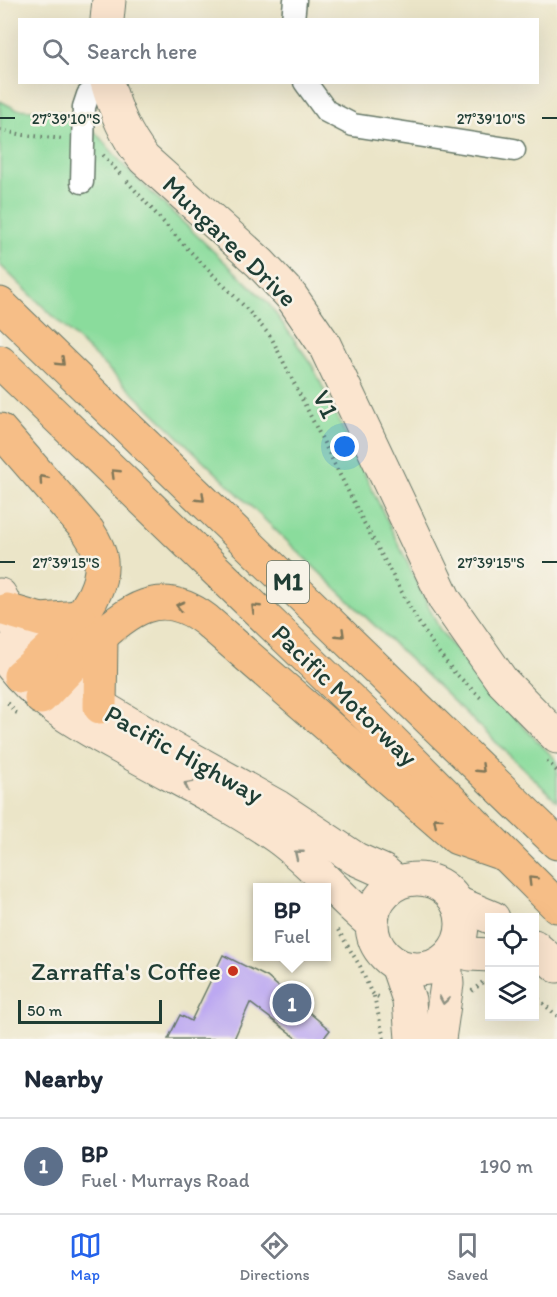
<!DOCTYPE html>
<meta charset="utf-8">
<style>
body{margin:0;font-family:Itim,sans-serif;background:#f2f2f3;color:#1f2937}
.controls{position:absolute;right:18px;bottom:18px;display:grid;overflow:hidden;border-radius:0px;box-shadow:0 6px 24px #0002}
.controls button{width:54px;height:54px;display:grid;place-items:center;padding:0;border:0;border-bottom:2px solid #e0e1e3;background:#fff;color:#1f2937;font:30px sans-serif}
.scale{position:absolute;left:18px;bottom:15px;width:144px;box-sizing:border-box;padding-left:6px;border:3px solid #1f3d34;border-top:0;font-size:16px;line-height:21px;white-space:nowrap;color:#1f3d34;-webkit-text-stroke:4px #f7f3e8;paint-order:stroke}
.you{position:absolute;left:345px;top:447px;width:21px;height:21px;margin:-15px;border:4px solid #fff;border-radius:50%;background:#1a73e8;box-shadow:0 0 0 9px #1a73e833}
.badge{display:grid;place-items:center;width:39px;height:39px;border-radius:50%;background:#2563eb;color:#fff;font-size:20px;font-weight:700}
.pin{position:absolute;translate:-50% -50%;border:3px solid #fff;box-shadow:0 2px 6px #0006}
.popup{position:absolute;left:253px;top:883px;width:78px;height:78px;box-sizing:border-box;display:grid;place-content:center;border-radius:0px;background:#fff;filter:drop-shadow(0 2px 4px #0005);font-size:20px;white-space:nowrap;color:#747a83}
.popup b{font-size:22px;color:#1f2937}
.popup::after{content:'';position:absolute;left:50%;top:100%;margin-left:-12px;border:12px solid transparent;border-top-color:#fff}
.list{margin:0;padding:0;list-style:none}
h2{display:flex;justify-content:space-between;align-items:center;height:78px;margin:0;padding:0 24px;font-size:26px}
h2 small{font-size:20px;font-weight:400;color:#747a83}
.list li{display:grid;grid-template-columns:39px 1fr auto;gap:18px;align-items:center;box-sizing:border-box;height:96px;padding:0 24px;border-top:2px solid #e0e1e3}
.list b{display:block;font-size:22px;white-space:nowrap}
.list p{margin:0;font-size:20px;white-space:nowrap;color:#747a83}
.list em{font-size:20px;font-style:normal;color:#747a83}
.icon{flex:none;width:33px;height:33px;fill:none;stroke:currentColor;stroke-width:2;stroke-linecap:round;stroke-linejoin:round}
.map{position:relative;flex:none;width:557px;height:1039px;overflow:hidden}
.search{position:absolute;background:#fff;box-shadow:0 6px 24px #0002;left:18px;right:18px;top:18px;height:66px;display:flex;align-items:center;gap:15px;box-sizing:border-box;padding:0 21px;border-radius:0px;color:#747a83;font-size:22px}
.sheet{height:174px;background:#fff}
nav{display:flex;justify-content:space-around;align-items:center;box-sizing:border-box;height:84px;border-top:2px solid #e0e1e3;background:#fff;font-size:16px;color:#747a83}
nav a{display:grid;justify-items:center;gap:3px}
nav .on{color:#2563eb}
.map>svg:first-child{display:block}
.green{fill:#8adc9c;stroke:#548c68;stroke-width:1.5}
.building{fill:#bca8f1}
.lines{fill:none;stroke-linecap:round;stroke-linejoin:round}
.street-casing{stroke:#667868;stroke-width:25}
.secondary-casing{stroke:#667868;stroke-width:35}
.highway-casing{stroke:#667868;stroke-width:35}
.path{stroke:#667868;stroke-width:4;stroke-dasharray:1.5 4.5;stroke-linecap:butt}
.street{stroke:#fff;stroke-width:22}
.secondary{stroke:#fbe5cf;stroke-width:33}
.highway{stroke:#f6be87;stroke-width:33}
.oneway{stroke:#807759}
.oneway2{stroke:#8d9182}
.ticks{fill:none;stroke:#1f3d34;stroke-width:2}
.poi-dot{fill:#c8321e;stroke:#f7f3e8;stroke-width:2}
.labels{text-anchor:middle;stroke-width:5;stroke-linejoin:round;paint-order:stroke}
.shield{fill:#f7f3e8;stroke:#60746a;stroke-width:1.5}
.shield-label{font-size:24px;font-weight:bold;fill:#1f3d34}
.street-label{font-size:26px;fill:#1f3d34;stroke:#f7f3e8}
.poi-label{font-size:26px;fill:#1f3d34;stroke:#f7f3e8;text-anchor:end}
.ticks-label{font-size:15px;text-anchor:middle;fill:#1f3d34;stroke:#f7f3e8;stroke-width:5;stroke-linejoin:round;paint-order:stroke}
</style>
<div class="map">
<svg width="557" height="1039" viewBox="0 0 557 1039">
<rect width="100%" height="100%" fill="#f7f3e8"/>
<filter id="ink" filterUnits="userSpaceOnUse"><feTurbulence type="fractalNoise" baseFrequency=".0167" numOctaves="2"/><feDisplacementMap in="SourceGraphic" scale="12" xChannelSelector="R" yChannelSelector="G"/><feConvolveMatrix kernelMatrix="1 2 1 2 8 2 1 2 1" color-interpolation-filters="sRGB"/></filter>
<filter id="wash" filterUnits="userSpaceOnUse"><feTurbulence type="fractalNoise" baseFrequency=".008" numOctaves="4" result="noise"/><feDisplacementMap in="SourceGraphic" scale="24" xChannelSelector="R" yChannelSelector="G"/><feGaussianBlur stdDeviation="1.35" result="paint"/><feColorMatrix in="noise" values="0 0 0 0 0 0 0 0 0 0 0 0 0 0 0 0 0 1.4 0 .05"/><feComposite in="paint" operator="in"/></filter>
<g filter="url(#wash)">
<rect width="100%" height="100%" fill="#ebe5c8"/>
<polygon class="green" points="0,101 16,109 61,112 95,132 128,170 269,304 312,365 440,630 482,684 557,761 557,801 0,265"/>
<g id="blocks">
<polygon class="building" points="223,955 267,977 330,1030 323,1039 298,1039 250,1003 234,1039 168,1039 180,1015 191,1021"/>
</g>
</g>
<g filter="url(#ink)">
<use href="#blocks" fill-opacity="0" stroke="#667868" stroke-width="1.5"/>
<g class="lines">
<g class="street-casing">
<g id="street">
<polyline points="293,20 295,0"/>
<polyline points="305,82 326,111 353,125 514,150"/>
<polyline points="82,182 84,107 88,95 104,82"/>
</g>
</g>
<g class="secondary-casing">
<g id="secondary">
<polyline points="107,20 109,0"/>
<path d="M107,82c9,30 18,53 37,77l116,104 31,33 33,48 121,256 57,81 55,56"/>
<polyline points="0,595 13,621 30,647 60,679 75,691 147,734 278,807 356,859 383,871 397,883"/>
<path d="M0,651c36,51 74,71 127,100 50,28 103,53 150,86 35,25 61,59 94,86"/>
<circle cx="417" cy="924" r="45"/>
<polyline points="457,903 493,918"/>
<polyline points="534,946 557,966"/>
<polyline points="455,949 470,954 490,955"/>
<polyline points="397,965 409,1000 412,1039"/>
<polyline points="439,1039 447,984 445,960"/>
</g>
</g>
<g class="highway-casing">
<g id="highway">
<polyline points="0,304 557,843"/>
<polyline points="0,362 365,714 557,906"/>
<path d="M0,430l88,101c6,9 12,19 13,30 4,44 -51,89 -81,115"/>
<polyline points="7,610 41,620 79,617"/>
<path d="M41,698c17,-18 34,-36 52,-54 35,-34 67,-59 113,-24l251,218 43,15"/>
<polyline points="100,707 101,637"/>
</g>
</g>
<g class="path">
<polyline points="0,130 24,135 64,139"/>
<polyline points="103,155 120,174"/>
<polyline points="127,181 181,242 245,307 271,337 362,519 417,620 436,649 454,672 481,698"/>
<polyline points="8,703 15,712 20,714"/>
<polyline points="547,761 557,771"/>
<polyline points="338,930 360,966 370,990 374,995 381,998"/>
<polyline points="472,991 484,981"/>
<polyline points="534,995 557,1016"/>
<polyline points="374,996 384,1039"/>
</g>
<use href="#street" class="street"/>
<use href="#secondary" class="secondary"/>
<use href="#highway" class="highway"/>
</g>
<defs><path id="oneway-chevron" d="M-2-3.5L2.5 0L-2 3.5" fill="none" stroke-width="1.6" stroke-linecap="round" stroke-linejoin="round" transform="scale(1.5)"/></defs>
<g class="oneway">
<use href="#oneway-chevron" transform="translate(61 362) rotate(44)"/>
<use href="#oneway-chevron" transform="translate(115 473) rotate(-136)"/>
<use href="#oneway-chevron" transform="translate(43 479) rotate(-131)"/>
<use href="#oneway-chevron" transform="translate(201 498) rotate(44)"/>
<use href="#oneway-chevron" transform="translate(180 606) rotate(-165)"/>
<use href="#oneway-chevron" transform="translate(255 608) rotate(-136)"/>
<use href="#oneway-chevron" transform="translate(341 634) rotate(44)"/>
<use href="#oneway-chevron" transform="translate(481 769) rotate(44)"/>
<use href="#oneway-chevron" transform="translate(437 821) rotate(-139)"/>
<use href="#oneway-chevron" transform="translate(532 880) rotate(-135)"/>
</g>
<g class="oneway2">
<use href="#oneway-chevron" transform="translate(188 785) rotate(-151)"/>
<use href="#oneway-chevron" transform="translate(298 854) rotate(-141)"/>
<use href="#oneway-chevron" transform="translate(444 1000) rotate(100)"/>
</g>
</g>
<path class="ticks" d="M0,118h15M542,118h15M0,562h15M542,562h15"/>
<circle class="poi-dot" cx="233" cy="971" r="6"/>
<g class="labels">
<rect class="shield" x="267" y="561" width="42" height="42" rx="4.5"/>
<g class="shield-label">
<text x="288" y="590">M1</text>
</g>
<g class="street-label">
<text transform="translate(230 241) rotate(44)" y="9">Mungaree Drive</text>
<text transform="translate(326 404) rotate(64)" y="9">V1</text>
<text transform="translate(345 695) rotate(44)" y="9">Pacific Motorway</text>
<text transform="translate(184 754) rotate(29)" y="9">Pacific Highway</text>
</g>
<g class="poi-label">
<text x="221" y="980">Zarraffa's Coffee</text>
</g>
</g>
<g class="ticks-label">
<text x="66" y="124">27°39'10"S</text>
<text x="491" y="124">27°39'10"S</text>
<text x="66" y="568">27°39'15"S</text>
<text x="491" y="568">27°39'15"S</text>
</g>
</svg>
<div class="controls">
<button><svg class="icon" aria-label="locate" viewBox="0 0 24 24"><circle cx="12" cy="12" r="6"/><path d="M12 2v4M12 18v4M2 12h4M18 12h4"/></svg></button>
<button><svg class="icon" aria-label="layers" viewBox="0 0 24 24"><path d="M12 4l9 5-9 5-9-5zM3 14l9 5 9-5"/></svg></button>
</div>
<div class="scale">50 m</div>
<div class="you"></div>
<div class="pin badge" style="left:292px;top:1003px;background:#5c6f8a">1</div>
<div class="popup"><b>BP</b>Fuel</div>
<div class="search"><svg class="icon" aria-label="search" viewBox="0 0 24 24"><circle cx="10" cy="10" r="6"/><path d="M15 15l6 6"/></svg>Search here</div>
</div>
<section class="sheet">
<h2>Nearby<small></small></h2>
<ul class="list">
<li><span class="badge" style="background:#5c6f8a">1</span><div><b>BP</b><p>Fuel · Murrays Road</p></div><em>190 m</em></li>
</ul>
</section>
<nav>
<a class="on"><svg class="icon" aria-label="map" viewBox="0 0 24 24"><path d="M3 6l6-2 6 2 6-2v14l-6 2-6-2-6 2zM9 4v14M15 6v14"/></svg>Map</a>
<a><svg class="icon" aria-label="directions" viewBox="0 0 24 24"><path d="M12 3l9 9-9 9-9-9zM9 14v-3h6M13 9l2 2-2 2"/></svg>Directions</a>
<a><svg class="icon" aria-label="saved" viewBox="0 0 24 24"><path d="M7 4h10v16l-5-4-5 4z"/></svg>Saved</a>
</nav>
